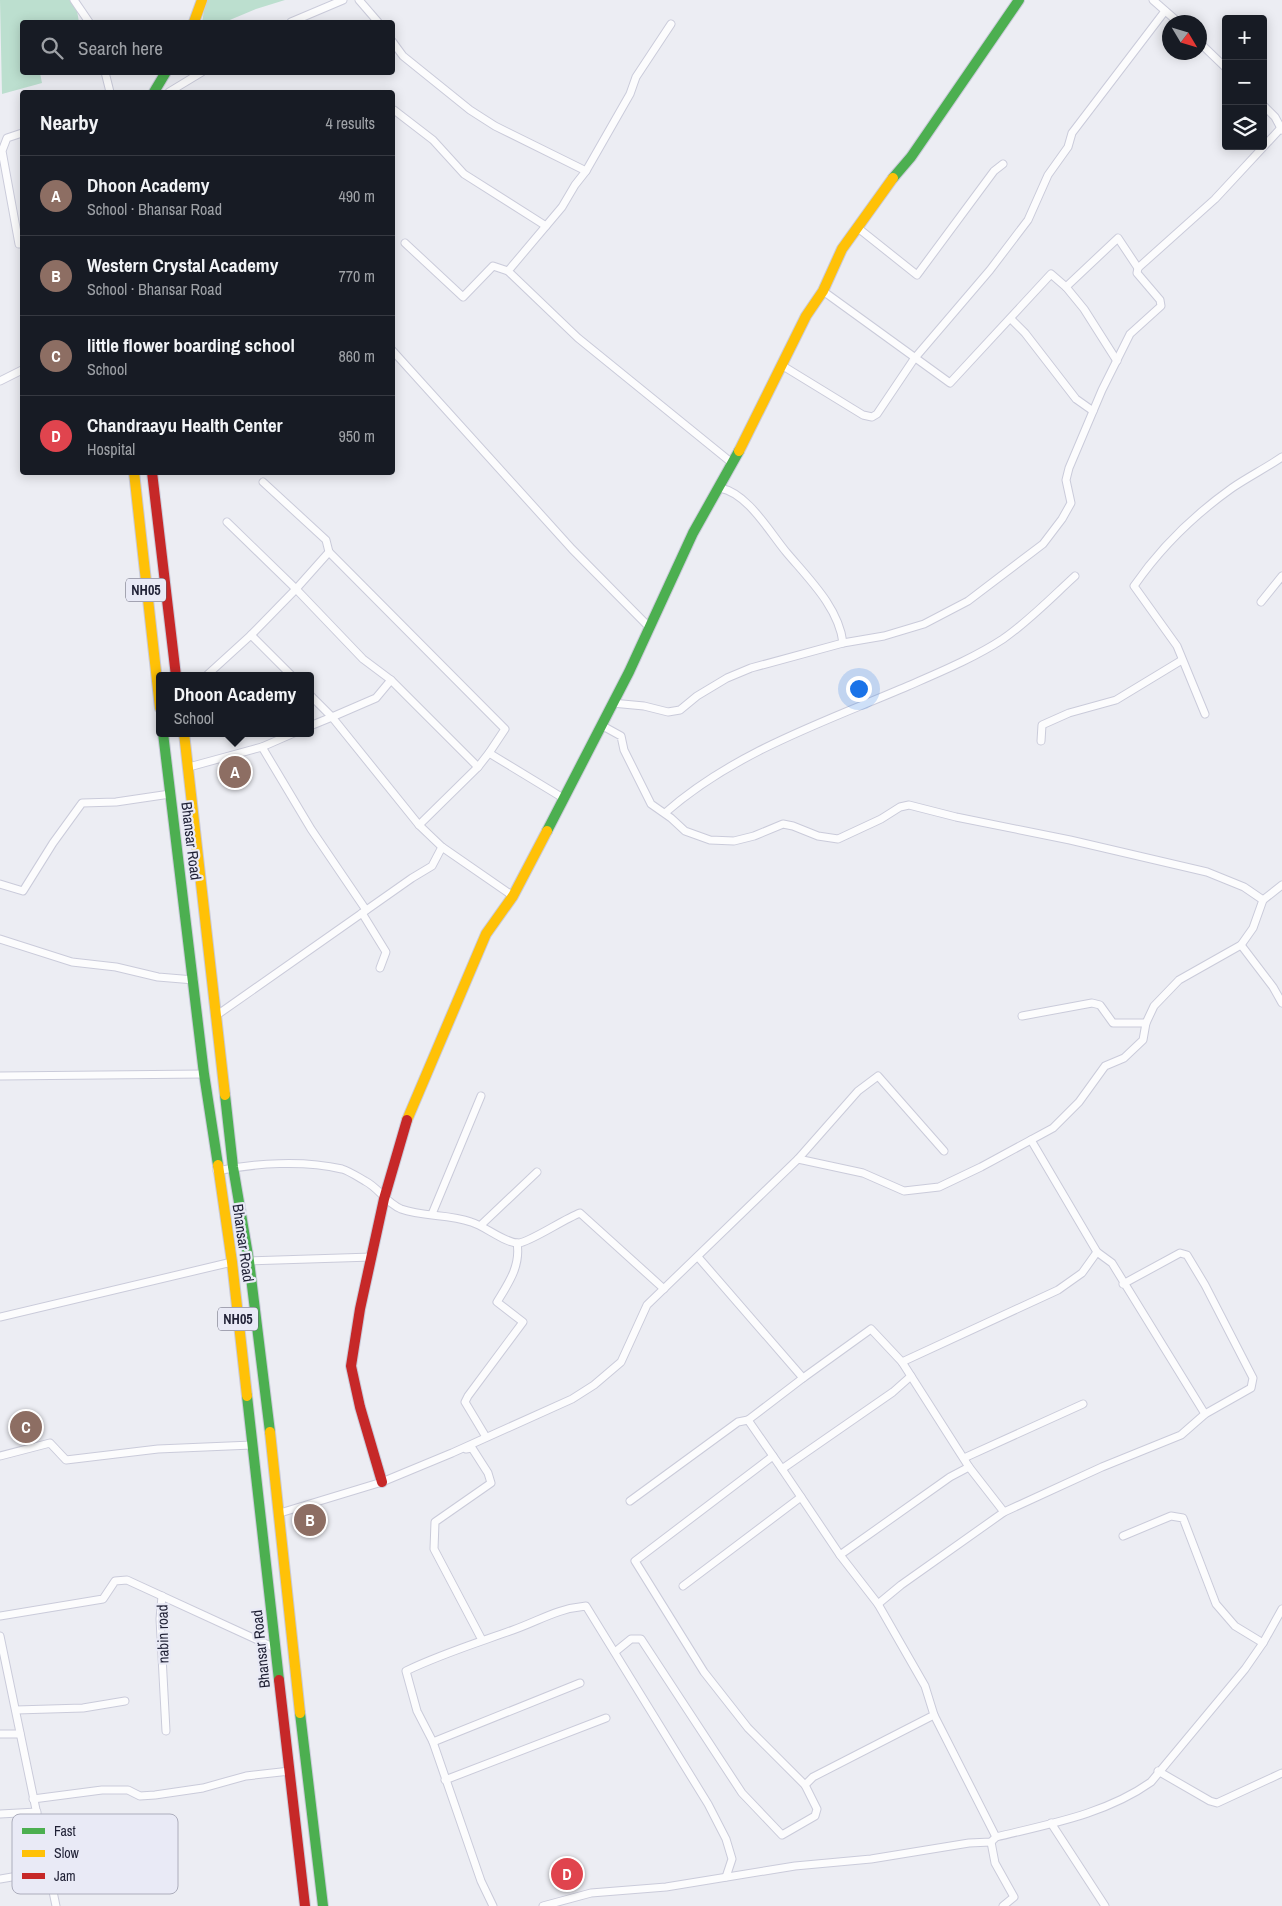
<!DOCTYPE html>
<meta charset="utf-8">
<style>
body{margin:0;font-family:"Archivo Narrow",sans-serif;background:#20242c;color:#f1f3f6}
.controls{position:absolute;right:15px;top:15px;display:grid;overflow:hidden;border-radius:5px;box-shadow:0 2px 12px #0003}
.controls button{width:45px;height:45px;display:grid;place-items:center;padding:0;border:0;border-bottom:1px solid #363941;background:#171b24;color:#f1f3f6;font:25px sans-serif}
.compass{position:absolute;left:1162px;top:15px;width:45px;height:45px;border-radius:50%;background:#171b24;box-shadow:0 2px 12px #0003;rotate:128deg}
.you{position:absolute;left:858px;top:688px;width:18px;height:18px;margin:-12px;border:4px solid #fff;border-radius:50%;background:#1a73e8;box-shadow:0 0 0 8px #1a73e833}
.badge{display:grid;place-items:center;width:32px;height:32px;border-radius:50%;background:#0b8043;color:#fff;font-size:16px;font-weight:700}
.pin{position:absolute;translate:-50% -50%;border:2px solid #fff;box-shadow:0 1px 5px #0006}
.popup{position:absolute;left:156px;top:672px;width:158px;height:65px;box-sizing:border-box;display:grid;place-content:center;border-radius:5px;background:#171b24;filter:drop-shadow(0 1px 4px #0005);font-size:16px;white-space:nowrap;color:#9ea1a6}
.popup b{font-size:19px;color:#f1f3f6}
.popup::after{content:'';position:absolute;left:50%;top:100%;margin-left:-10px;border:10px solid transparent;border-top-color:#171b24}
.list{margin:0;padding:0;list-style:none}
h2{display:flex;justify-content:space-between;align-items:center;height:65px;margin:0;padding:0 20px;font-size:21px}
h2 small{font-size:16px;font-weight:400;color:#9ea1a6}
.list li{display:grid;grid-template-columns:32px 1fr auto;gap:15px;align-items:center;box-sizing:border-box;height:80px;padding:0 20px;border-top:1px solid #363941}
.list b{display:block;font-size:19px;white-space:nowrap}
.list p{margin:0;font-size:16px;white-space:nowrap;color:#9ea1a6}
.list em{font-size:16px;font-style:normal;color:#9ea1a6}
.icon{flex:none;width:28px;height:28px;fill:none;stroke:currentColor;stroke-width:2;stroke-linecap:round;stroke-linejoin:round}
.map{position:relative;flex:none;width:1282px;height:1906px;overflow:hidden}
.search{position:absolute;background:#171b24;box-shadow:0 2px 12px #0003;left:20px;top:20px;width:375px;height:55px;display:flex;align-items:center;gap:12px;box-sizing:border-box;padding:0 18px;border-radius:5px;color:#9ea1a6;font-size:19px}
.panel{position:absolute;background:#171b24;box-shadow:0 2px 12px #0003;left:20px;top:90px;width:375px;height:385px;border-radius:5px}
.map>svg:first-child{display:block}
.green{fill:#bcdfcf}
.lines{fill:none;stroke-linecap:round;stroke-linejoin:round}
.street-casing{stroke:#cacbda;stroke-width:9}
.fast-casing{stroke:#cacbda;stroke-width:12}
.slow-casing{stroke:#cacbda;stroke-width:12}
.jam-casing{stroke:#cacbda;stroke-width:12}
.street{stroke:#fcfcfd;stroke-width:7}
.fast{stroke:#4caf50;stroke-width:10}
.slow{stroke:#ffc107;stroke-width:10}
.jam{stroke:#c62828;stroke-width:10}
.labels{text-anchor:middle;stroke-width:4.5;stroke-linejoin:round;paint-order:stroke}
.shield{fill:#e9eaf6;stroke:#5c5d6f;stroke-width:1}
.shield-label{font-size:14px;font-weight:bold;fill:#1f2035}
.street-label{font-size:15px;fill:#1f2035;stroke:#e9eaf6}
.key{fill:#e9eaf6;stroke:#acadbc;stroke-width:1}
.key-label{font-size:14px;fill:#1f2035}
</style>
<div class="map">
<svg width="1282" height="1906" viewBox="0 0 1282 1906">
<rect width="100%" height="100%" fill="#ecedf3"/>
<g class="green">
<polygon points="0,0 75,0 79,22 22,22 22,72 40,73 42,83 2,94"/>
<polygon points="206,0 285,0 256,9 225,22 202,22"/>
</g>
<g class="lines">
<g class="street-casing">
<g id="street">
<polyline points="74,0 89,22"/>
<polyline points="359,0 378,22"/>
<polyline points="1153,0 1178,22"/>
<polyline points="291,22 343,0"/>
<polyline points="671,24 636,77 630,94 586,171 575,185 562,207 508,271 578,338 732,463"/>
<polyline points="392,41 403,56 470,110 495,126 586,171"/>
<polyline points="1200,43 1226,68"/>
<polyline points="105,72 110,92"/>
<polyline points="169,92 202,72"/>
<polyline points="1263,105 1275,117 1282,130"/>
<polyline points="394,110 433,140 464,174 546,226"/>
<polyline points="858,228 917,275 994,171 1003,164"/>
<polyline points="405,243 463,297 493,266 508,271"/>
<polyline points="19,244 2,151 7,138 22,133"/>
<polyline points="1066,287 1084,309 1117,361"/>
<polyline points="823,291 950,383 1051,274 1066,287 1118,238 1138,268"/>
<polyline points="1011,319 1025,333 1076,399 1093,411"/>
<polyline points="392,350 572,549 650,628"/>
<polyline points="783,366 863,415 872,417 877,414 914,359 990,270 1028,220 1048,175 1068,147 1072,133 1165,11"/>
<polyline points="0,381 22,370"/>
<polyline points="263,482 326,540 329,552"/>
<path d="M720,488c28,5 50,45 67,65 22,26 52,55 56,90"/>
<polyline points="227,522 296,589 329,552 505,729 489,753"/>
<polyline points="1261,602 1282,576"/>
<polyline points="251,635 296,589 363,659 391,680 478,767 419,825"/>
<polyline points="206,676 251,635 292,676"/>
<polyline points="310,695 332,717 376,698 391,680"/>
<polyline points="612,703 644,706 668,712 680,710 697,696 727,678 751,668 843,643 884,636 924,624 968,601 1043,544 1062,519 1071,503 1066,480 1069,468 1102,390 1130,334 1161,306 1160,300 1137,273 1138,268 1215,199 1280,129"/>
<path d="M1205,714l-28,-68 -43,-60c27,-39 60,-71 98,-98 16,-11 34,-20 50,-31"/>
<polyline points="601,725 621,736 624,750 651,804 671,818 685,831 710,840 734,841 754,836 783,824 793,826 818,836 838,839 881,819 900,807 909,805 956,817 1070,840 1207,872 1244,887 1263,900"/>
<polyline points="310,726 332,717 419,825 442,847"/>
<polyline points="1041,741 1042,725 1069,713 1116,700 1182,660"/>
<polyline points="262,747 294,733"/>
<polyline points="189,767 262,747 311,829 366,910"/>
<polyline points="478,767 489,753 563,798"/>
<path d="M665,813c69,-61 159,-91 243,-127 32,-14 66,-28 95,-47 26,-18 49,-42 72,-63"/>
<polyline points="0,884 23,891 53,843 82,803 116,802 170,794"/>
<polyline points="362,913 386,952 380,968"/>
<polyline points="0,939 72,962 116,967 158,977 194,980"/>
<polyline points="1241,945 1273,987 1282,1003"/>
<polyline points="217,1015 412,878 432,866 442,847 513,896"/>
<polyline points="1022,1016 1092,1003 1100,1005 1113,1023 1146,1023"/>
<polyline points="0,1076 204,1074"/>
<polyline points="1031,1140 1097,1252 1112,1263 1205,1414"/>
<polyline points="798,1159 858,1091 878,1076 944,1151"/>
<path d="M217,1171c39,-8 86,-11 125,-2 7,2 16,8 23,12 14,7 20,21 36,28 22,8 48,5 70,13 14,4 35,22 48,21 11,-1 45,-24 61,-30l84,76"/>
<polyline points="432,1214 481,1096"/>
<polyline points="481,1225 537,1172"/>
<polyline points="249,1261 372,1257"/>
<polyline points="0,1317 232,1262"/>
<polyline points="902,1362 1058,1290 1082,1273 1097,1252"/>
<polyline points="748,1420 803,1378"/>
<path d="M486,1437l-21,-35 3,-6 55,-74 -26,-20c11,-18 24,-36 20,-59"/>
<polyline points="466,1449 472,1448 488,1473 491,1483 435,1522 434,1549 482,1640"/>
<polyline points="0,1456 50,1443 66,1460 158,1449 252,1445"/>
<polyline points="773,1456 635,1561 704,1672 748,1728 805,1785"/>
<polyline points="964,1458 1083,1404"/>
<polyline points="782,1469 801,1497"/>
<polyline points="630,1501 738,1422 748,1420 782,1469 893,1392 911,1376"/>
<polyline points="1004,1512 1102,1467 1181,1435 1205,1414 1251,1388 1253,1378 1205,1285 1187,1255 1180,1253 1123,1284"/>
<polyline points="280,1513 382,1482 452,1453 572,1399 594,1385 621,1362 647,1305 798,1159 863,1173 904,1191 939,1187 981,1167 1053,1128 1079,1102 1105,1066 1124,1058 1143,1040 1146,1023 1154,1006 1179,980 1241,945 1253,928 1263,900 1282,885"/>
<polyline points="1123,1536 1171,1516 1183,1518 1216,1604 1235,1626 1263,1643"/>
<polyline points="840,1555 950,1477 969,1467"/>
<polyline points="683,1586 801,1497 840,1555 878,1604 901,1585 1004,1512 969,1467 902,1362 871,1329 803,1378 698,1257"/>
<polyline points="162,1596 160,1619 166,1731"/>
<polyline points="0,1616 103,1599 115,1581 127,1580 275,1648"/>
<polyline points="0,1636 56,1906"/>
<polyline points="615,1652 631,1639 641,1639 742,1793 782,1835 815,1816 817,1809 805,1785 813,1777 934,1715 925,1686 878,1604"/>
<polyline points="16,1710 83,1708 125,1701"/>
<polyline points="934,1715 996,1837"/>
<polyline points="0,1734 20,1734"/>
<polyline points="433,1742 580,1683"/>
<polyline points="1158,1771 1210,1801 1217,1803 1282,1773"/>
<polyline points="445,1780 606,1718"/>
<polyline points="33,1799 102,1790 128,1790 140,1796 155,1795 203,1788 246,1776 290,1771"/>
<polyline points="0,1814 37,1812"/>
<polyline points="1051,1823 1105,1906"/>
<polyline points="991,1842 995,1863 1014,1897 1003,1906"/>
<polyline points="0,1879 47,1871"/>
<path d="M493,1906l-12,-25 -48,-139 -16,-31 -11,-40c35,-17 71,-28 107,-41 28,-10 43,-21 73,-24l122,198 18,35 6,20 -6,18"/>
<path d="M543,1906l48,-13 75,-6 129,-21 76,-7 98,-16 22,-1 5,-5c53,-13 110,-23 155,-55l94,-113 18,-26 19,-34"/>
</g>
</g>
<g class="fast-casing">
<g id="fast">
<polyline points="154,92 166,72"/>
<polyline points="893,178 911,157 1019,0"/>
<polyline points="163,733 204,1074 218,1165"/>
<polyline points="547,831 629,672 693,533 739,451"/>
<polyline points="225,1095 233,1167 249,1261 270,1432"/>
<polyline points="247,1396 279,1680"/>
<polyline points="300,1713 323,1906"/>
</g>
</g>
<g class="slow-casing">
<g id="slow">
<polyline points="194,22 202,0"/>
<polyline points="739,451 806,316 823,291 842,249 893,178"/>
<polyline points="134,472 160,708"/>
<polyline points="184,733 225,1095"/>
<polyline points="407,1120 486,934 513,896 547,831"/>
<polyline points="218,1165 232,1262 247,1396"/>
<polyline points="270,1432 300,1713"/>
</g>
</g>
<g class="jam-casing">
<g id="jam">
<polyline points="152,472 176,676"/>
<polyline points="382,1482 360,1407 351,1366 360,1309 384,1199 407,1120"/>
<polyline points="279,1680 305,1906"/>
</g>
</g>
<use href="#street" class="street"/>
<use href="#fast" class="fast"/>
<use href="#slow" class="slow"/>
<use href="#jam" class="jam"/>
</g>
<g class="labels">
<g class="shield">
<rect x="126" y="578.5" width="40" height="23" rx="4"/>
<rect x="218" y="1307.5" width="40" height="23" rx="4"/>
</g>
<g class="shield-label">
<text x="146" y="595">NH05</text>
<text x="238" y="1324">NH05</text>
</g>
<g class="street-label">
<text transform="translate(191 841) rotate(83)" y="5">Bhansar Road</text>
<text transform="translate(243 1243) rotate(82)" y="5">Bhansar Road</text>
<text transform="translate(163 1634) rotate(-91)" y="5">nabin road</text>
<text transform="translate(261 1649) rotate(-96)" y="5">Bhansar Road</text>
</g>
</g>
<rect x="12" y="1814" width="166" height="80" rx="8" class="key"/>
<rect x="22" y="1828" width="23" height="6" fill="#4caf50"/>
<rect x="22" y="1850" width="23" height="7" fill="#ffc107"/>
<rect x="22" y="1873" width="23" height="6" fill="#c62828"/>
<g class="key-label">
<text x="54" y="1836">Fast</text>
<text x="54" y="1858">Slow</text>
<text x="54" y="1881">Jam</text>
</g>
</svg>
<div class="controls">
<button>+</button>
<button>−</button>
<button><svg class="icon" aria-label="layers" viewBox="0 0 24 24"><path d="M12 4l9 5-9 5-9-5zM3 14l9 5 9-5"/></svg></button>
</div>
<svg class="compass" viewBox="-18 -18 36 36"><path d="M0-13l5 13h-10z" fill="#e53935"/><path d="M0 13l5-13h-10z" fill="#9ea1a6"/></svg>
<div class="you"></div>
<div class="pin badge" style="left:235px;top:772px;background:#8d6e63">A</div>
<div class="popup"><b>Dhoon Academy</b>School</div>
<div class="pin badge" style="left:310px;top:1520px;background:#8d6e63">B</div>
<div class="pin badge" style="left:26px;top:1427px;background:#8d6e63">C</div>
<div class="pin badge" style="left:567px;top:1874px;background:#e0444e">D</div>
<div class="search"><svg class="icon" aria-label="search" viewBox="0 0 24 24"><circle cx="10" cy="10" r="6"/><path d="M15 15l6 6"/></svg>Search here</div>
<section class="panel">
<h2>Nearby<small>4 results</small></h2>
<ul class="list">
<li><span class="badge" style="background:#8d6e63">A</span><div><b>Dhoon Academy</b><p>School · Bhansar Road</p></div><em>490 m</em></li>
<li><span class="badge" style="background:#8d6e63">B</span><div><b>Western Crystal Academy</b><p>School · Bhansar Road</p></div><em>770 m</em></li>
<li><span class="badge" style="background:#8d6e63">C</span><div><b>little flower boarding school</b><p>School</p></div><em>860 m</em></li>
<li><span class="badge" style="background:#e0444e">D</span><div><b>Chandraayu Health Center</b><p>Hospital</p></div><em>950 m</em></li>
</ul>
</section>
</div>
